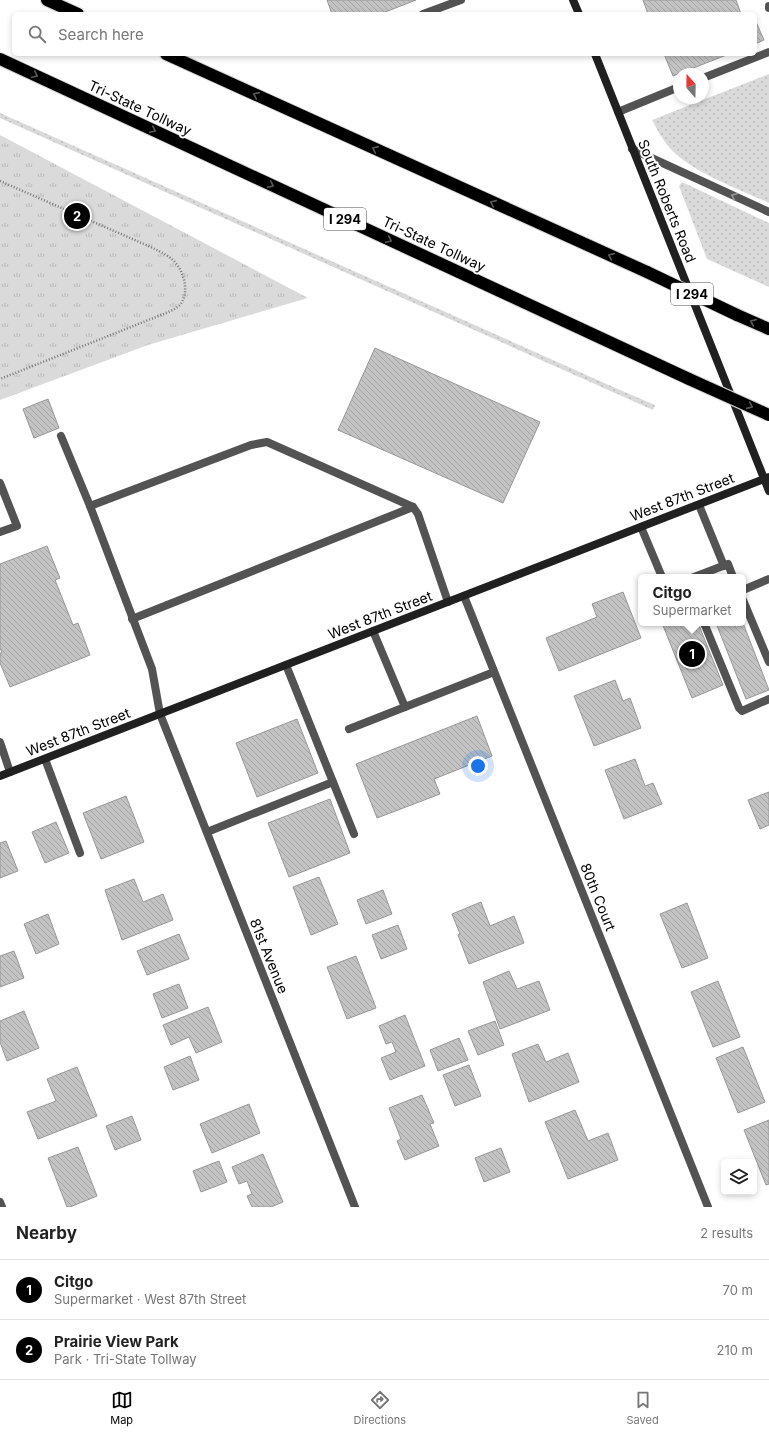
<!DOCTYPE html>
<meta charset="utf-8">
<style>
body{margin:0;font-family:Inter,sans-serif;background:#f2f2f2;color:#222}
.controls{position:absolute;right:12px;bottom:12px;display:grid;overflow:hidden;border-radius:6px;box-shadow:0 2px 6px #0003}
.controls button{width:36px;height:36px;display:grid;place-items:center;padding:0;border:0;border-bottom:1px solid #e0e0e0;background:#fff;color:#222;font:20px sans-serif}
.compass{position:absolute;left:673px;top:68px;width:36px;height:36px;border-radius:50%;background:#fff;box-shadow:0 2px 6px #0003;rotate:340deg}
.you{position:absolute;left:478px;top:766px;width:14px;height:14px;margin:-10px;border:3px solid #fff;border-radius:50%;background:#1a73e8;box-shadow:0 0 0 6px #1a73e833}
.badge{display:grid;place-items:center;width:26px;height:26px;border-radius:50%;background:#000;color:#fff;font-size:13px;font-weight:700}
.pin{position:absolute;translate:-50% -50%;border:2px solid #fff;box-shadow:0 1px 4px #0006}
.popup{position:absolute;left:638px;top:574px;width:108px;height:52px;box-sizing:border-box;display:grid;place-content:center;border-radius:6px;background:#fff;filter:drop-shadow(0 1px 3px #0005);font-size:13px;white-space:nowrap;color:#767676}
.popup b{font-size:15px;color:#222}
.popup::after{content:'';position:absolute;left:50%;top:100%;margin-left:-8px;border:8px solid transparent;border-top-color:#fff}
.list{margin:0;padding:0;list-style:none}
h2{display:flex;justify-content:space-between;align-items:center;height:52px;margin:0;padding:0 16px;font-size:17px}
h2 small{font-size:13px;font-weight:400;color:#767676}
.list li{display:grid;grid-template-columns:26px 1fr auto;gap:12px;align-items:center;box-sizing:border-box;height:60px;padding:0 16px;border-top:1px solid #e0e0e0}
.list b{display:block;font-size:15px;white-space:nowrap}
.list p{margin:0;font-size:13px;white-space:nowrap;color:#767676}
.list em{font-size:13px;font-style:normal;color:#767676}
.icon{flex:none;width:22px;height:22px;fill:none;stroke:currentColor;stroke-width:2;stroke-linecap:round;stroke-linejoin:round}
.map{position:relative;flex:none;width:769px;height:1207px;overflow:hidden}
.search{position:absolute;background:#fff;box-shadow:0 2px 6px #0003;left:12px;right:12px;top:12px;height:44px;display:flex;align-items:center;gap:10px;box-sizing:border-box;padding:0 14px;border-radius:6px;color:#767676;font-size:15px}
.sheet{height:172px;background:#fff}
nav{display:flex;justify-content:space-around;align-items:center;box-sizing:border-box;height:56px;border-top:1px solid #e0e0e0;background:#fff;font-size:11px;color:#767676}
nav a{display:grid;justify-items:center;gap:2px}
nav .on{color:#000}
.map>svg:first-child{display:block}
.grass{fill:url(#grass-dots)}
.park{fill:url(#park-tufts)}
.building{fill:url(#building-back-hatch);stroke:#979797}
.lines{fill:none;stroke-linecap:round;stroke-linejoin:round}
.highway-casing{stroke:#dbdbdb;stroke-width:14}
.path{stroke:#757575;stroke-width:2.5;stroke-dasharray:1 2;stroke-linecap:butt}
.lane{stroke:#535353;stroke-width:8}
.street{stroke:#535353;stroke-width:8}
.secondary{stroke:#202020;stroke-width:8}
.highway{stroke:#000;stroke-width:12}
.highway-bridge-casing{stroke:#dbdbdb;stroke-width:14;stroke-linecap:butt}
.highway-bridge{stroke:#000;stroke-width:12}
.oneway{stroke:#595959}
.oneway2{stroke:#989898}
.labels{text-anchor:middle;stroke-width:4;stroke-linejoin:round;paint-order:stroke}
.shield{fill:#fff;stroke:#4c4c4c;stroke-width:1}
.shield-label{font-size:13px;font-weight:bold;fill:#000}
.street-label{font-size:14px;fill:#000;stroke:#fff}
</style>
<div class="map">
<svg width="769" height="1207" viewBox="0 0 769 1207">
<defs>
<pattern id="grass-dots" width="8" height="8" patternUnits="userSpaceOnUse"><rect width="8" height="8" fill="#dadada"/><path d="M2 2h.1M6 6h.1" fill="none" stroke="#b9b9b9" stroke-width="1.8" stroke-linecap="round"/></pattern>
<pattern id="park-tufts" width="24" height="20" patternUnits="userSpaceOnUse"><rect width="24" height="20" fill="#dadada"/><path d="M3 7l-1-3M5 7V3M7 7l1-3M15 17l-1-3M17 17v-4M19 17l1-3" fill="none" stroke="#b9b9b9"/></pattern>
<pattern id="building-back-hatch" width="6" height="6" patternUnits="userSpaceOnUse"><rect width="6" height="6" fill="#c3c3c3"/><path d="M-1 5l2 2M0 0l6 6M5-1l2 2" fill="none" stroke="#a6a6a6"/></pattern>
</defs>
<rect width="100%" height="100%" fill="#fff"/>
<g class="grass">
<path d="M769,74v129c-28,-13 -69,-28 -92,-48 -11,-9 -18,-22 -25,-35z"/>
<polygon points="0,113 620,390 655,405 653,410 0,118"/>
<polygon points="682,182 769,223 769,287 707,259 679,186"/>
</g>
<polygon class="park" points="0,135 308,298 148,345 0,400"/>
<g class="building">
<polygon points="327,0 416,0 380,14 332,14"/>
<polygon points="643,0 736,0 741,14 648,14"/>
<polygon points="756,22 764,40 755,44 755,23"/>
<polygon points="664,54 729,54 673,76"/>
<polygon points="375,348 540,422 503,503 338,430"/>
<polygon points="48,399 59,428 34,438 23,409"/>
<polygon points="47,546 60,578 55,580 73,625 78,623 90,655 10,687 0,663 0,653 2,653 0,648 0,564"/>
<polygon points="623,592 641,638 559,671 546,638 597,617 592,604"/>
<polygon points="662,623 698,623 723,685 692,698"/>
<polygon points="716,623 743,623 769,690 746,699"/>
<polygon points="615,680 623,701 630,698 641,728 594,746 574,696"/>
<polygon points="477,716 492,756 434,779 440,794 377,818 356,764"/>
<polygon points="297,719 318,773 257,797 236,743"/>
<polygon points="635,759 645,786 653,783 662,804 624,819 605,770"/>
<polygon points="769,792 769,825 760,829 748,800"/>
<polygon points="126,796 144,842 101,859 83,813"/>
<polygon points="330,799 350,853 289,877 268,823"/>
<polygon points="56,822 69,853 45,863 32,832"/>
<polygon points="6,841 18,871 0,878 0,843"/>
<polygon points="319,877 338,924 311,935 293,887"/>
<polygon points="134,879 143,902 163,894 173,920 122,940 105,890"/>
<polygon points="383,890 392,914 366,924 357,900"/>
<polygon points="481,902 490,926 514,916 524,943 469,964 458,935 460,934 452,914"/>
<polygon points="687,903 708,958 682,968 660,914"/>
<polygon points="48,914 59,944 36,954 24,924"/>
<polygon points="398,925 407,949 381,959 372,935"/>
<polygon points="179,934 189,959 147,975 137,951"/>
<polygon points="14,951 24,978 0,987 0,956"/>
<polygon points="356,956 376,1008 347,1019 327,967"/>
<polygon points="509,971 517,989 539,981 550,1010 500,1029 483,982"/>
<polygon points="718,981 740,1037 713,1047 691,992"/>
<polygon points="179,984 188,1008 162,1018 153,994"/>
<polygon points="208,1007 222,1042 196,1053 189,1037 171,1045 163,1025"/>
<polygon points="24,1011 39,1048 7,1061 0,1042 0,1021"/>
<polygon points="405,1015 425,1066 390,1080 381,1058 396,1052 392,1042 386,1044 379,1026"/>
<polygon points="495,1021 504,1045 478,1055 468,1031"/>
<polygon points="459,1038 468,1060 438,1071 430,1050"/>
<polygon points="538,1044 546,1062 568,1053 579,1082 529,1102 512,1054"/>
<polygon points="743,1047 765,1102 738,1113 716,1058"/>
<polygon points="190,1056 199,1080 173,1090 164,1067"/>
<polygon points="469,1065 481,1096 455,1106 443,1075"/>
<polygon points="77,1067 97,1116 38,1139 27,1112 56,1101 47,1079"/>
<polygon points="422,1095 434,1123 430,1124 439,1146 405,1160 397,1141 401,1139 389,1108"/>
<polygon points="249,1104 260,1133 212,1153 200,1124"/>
<polygon points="575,1110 588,1141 608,1133 618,1160 568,1179 545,1122"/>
<polygon points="132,1116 141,1140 115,1150 106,1126"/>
<polygon points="769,1120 769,1184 766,1185 744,1130"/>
<polygon points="78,1147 97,1196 70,1207 67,1207 48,1158"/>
<polygon points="501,1148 510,1172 484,1182 475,1158"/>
<polygon points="263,1154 283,1202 271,1207 252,1207 247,1196 252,1194 247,1181 239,1184 232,1167"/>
<polygon points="219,1161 227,1182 201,1192 193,1171"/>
</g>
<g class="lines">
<g class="highway-casing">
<g id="highway">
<polyline points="47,0 78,14"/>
<polyline points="166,54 647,272"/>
<polyline points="0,59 689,379"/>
<polyline points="737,315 769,329"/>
</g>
</g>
<path class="path" d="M0,181l153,67c5,3 11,5 16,9 14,9 22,34 11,48 -3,3 -9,6 -14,8l-166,66"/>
<g class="lane">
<polyline points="769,6 769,8"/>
<polyline points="423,14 461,0"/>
<polyline points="703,78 769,52"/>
<polyline points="618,112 679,87"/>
<polyline points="61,436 90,506 152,669 160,714"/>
<polyline points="0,483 17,526 0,532"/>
<polyline points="699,505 724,566"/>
<polyline points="90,506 251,445 267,442 413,507 418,514 448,602"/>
<polyline points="641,527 662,577"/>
<polyline points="694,577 728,564 733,577"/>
<polyline points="743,590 769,579"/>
<polyline points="743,600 769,662"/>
<polyline points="132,619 413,507"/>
<polyline points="704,623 739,708 742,711 769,699"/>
<polyline points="373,631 405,707"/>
<polyline points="349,729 494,672"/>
<polyline points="0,742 10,772"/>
<polyline points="45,759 80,853"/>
<polyline points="333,782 354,834"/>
<polyline points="207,832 333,782 286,665"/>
</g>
<g class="street">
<polyline points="632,149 769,212"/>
<polyline points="464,596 708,1207"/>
<polyline points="160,714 355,1207"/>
<polyline points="0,1202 2,1207"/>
</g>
<g class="secondary">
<polyline points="573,0 579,14"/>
<polyline points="595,54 769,491"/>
<polyline points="0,776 769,477"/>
</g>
<use href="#highway" class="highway"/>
<g class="highway-bridge-casing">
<g id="highway-bridge">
<polyline points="647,272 737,315"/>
<polyline points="689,379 769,415"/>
</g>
</g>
<use href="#highway-bridge" class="highway-bridge"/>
</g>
<defs><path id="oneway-chevron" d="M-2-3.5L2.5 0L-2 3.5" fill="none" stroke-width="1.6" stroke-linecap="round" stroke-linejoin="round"/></defs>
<g class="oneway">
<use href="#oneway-chevron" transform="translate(35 75) rotate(25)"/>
<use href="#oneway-chevron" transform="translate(256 95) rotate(-156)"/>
<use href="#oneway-chevron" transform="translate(153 130) rotate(25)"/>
<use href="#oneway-chevron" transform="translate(375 149) rotate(-156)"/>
<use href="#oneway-chevron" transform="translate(271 185) rotate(25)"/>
<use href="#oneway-chevron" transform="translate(493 203) rotate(-156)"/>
<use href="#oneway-chevron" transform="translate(389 240) rotate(25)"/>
<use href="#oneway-chevron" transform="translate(611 256) rotate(-156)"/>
<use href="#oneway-chevron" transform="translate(753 322) rotate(-156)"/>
<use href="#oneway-chevron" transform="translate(750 406) rotate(24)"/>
</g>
<use class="oneway2" href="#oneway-chevron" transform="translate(734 196) rotate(-155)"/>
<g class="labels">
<g class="shield">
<rect x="324" y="208" width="42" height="22" rx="3"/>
<rect x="671" y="283" width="42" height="22" rx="3"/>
</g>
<g class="shield-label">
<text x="345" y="224">I 294</text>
<text x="692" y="299">I 294</text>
</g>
<g class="street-label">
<text transform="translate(140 108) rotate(25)" y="5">Tri-State Tollway</text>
<text transform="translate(667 201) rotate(68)" y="5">South Roberts Road</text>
<text transform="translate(434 244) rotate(25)" y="5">Tri-State Tollway</text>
<text transform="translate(682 497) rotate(-21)" y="5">West 87th Street</text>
<text transform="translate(380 615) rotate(-21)" y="5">West 87th Street</text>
<text transform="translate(78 732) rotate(-21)" y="5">West 87th Street</text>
<text transform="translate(598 897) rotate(68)" y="5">80th Court</text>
<text transform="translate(269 956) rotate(68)" y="5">81st Avenue</text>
</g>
</g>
</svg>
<div class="controls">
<button><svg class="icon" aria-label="layers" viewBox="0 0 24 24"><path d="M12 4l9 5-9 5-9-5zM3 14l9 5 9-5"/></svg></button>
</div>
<svg class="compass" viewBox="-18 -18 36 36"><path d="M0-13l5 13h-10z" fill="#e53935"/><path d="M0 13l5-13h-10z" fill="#767676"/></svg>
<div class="you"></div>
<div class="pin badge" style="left:692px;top:654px">1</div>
<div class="popup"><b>Citgo</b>Supermarket</div>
<div class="pin badge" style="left:77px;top:216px">2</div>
<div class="search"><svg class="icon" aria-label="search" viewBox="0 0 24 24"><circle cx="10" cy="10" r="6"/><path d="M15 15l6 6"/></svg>Search here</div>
</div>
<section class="sheet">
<h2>Nearby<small>2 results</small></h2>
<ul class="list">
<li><span class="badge">1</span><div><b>Citgo</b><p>Supermarket · West 87th Street</p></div><em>70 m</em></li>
<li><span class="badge">2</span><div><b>Prairie View Park</b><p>Park · Tri-State Tollway</p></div><em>210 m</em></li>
</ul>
</section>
<nav>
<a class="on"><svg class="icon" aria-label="map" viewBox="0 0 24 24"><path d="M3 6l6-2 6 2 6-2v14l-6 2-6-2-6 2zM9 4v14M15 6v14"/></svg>Map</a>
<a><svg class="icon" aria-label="directions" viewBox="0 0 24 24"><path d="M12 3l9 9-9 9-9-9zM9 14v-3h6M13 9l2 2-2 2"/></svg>Directions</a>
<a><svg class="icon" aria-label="saved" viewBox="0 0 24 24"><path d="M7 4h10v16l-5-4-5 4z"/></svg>Saved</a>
</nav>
